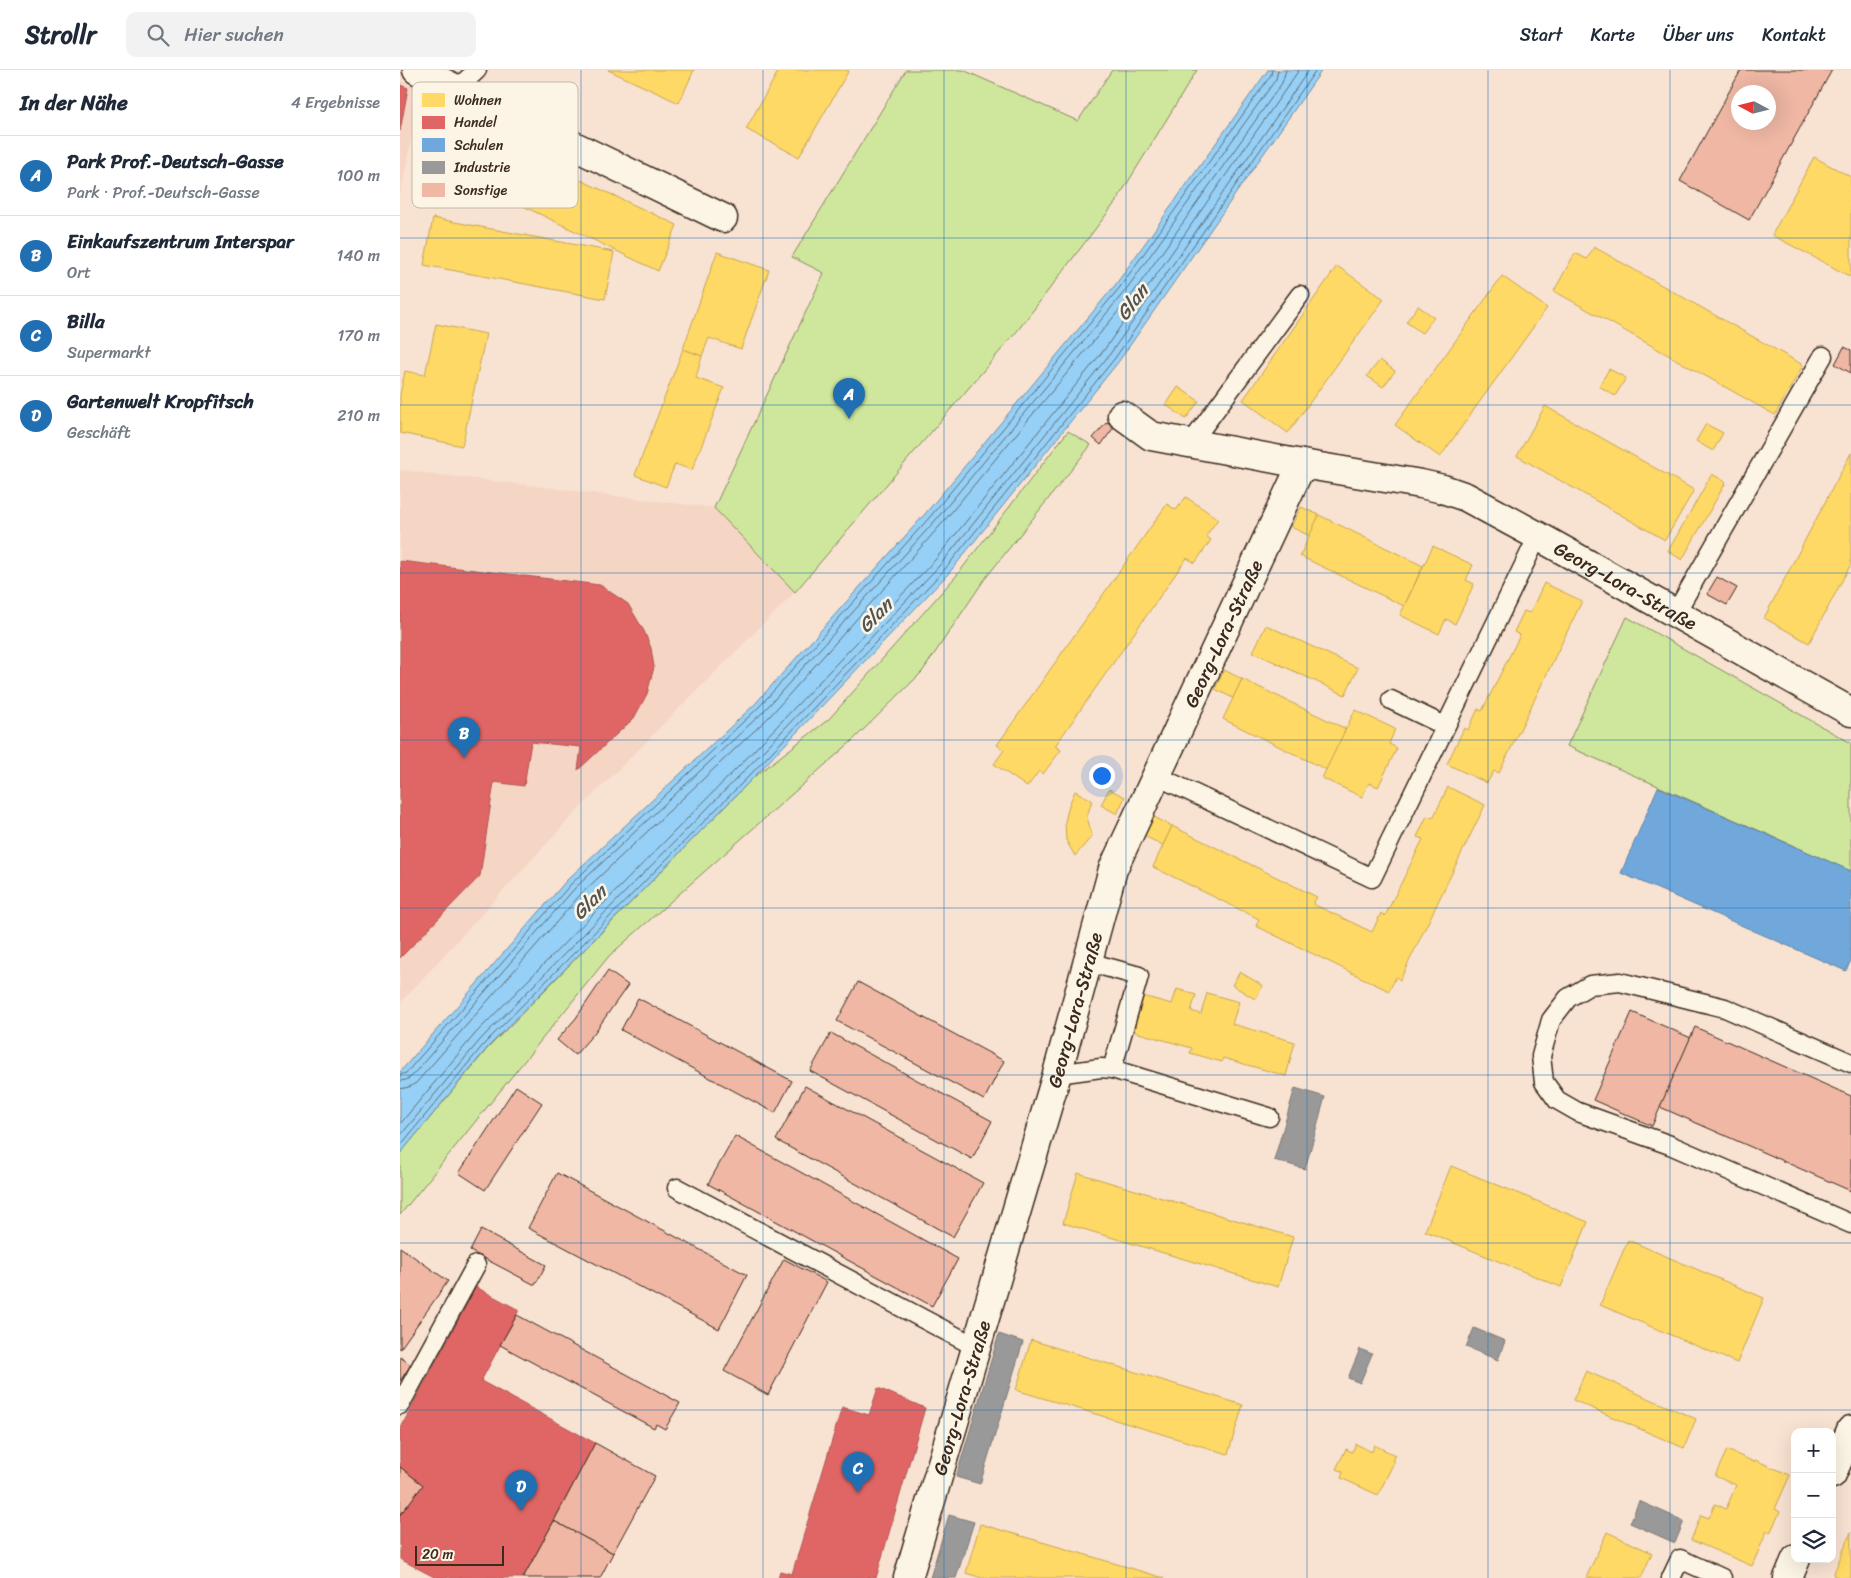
<!DOCTYPE html>
<html lang="de">
<meta charset="utf-8">
<style>
body{margin:0;font-family:Sriracha,sans-serif;background:#f2f2f3;color:#1f2937}
.controls{position:absolute;right:15px;bottom:15px;display:grid;overflow:hidden;border-radius:10px;box-shadow:0 5px 20px #0002}
.controls button{width:45px;height:45px;display:grid;place-items:center;padding:0;border:0;border-bottom:1px solid #e0e1e3;background:#fff;color:#1f2937;font:25px sans-serif}
.compass{position:absolute;left:1331px;top:15px;width:45px;height:45px;border-radius:50%;background:#fff;box-shadow:0 5px 20px #0002;rotate:277deg}
.scale{position:absolute;left:15px;bottom:12px;width:89px;box-sizing:border-box;padding-left:5px;border:2px solid #3b2a1e;border-top:0;font-size:14px;line-height:18px;white-space:nowrap;color:#3b2a1e;-webkit-text-stroke:4px #fcf5e5;paint-order:stroke}
.you{position:absolute;left:701px;top:705px;width:18px;height:18px;margin:-12px;border:4px solid #fff;border-radius:50%;background:#1a73e8;box-shadow:0 0 0 8px #1a73e833}
.badge{display:grid;place-items:center;width:32px;height:32px;border-radius:50%;background:#1f6fb2;color:#fff;font-size:16px;font-weight:700}
.pin{position:absolute;translate:-50% -41px;filter:drop-shadow(0 1px 2px #0008)}
.pin::after{content:'';position:absolute;top:26px;width:18px;height:15px;background:inherit;clip-path:polygon(0 0,100% 0,50% 100%)}
.list{margin:0;padding:0;list-style:none}
h2{display:flex;justify-content:space-between;align-items:center;height:65px;margin:0;padding:0 20px;font-size:21px}
h2 small{font-size:16px;font-weight:400;color:#747a83}
.list li{display:grid;grid-template-columns:32px 1fr auto;gap:15px;align-items:center;box-sizing:border-box;height:80px;padding:0 20px;border-top:1px solid #e0e1e3}
.list b{display:block;font-size:19px;white-space:nowrap}
.list p{margin:0;font-size:16px;white-space:nowrap;color:#747a83}
.list em{font-size:16px;font-style:normal;color:#747a83}
.icon{flex:none;width:28px;height:28px;fill:none;stroke:currentColor;stroke-width:2;stroke-linecap:round;stroke-linejoin:round}
.map{position:relative;flex:none;width:1451px;height:1508px;overflow:hidden}
header{display:flex;align-items:center;gap:30px;box-sizing:border-box;height:70px;padding:0 25px;background:#fff;border-bottom:1px solid #e0e1e3}
header strong{font-size:24px}
nav{display:flex;gap:28px;margin-inline-start:auto;font-size:18px}
.search{width:350px;height:45px;background:#f2f2f3;display:flex;align-items:center;gap:12px;box-sizing:border-box;padding:0 18px;border-radius:10px;color:#747a83;font-size:19px}
main{display:flex}
aside{flex:1;background:#fff}
.map>svg:first-child{display:block}
.built{fill:#f5d5c4}
.green{fill:#cfe79d;stroke:#85885e}
.water{fill:#96d0f6;stroke:#728ea0}
.homes{fill:#ffd966;stroke:#c4a450}
.shops{fill:#e06666;stroke:#ae5450}
.schools{fill:#6fa8dc;stroke:#5f82a3}
.industry{fill:#999;stroke:#7d7874}
.lines{fill:none;stroke-linecap:round;stroke-linejoin:round}
.shore{stroke:#5f6c74;stroke-width:1}
.building{fill:#efb7a4;stroke:#3b2a1e;fill-rule:evenodd}
.lane-casing{stroke:#3b2a1e;stroke-width:21}
.street-casing{stroke:#3b2a1e;stroke-width:31}
.lane{stroke:#fcf5e5;stroke-width:18}
.street{stroke:#fcf5e5;stroke-width:28}
.grid{fill:none;stroke:#1f6fb2;stroke-width:1;stroke-opacity:0.55}
.labels{text-anchor:middle;stroke-width:5;stroke-linejoin:round;paint-order:stroke}
.street-label{font-size:19px;fill:#3b2a1e;stroke:#fcf5e5}
.water-label{font-size:20px;font-style:italic;fill:#525454;stroke:#fcf5e5}
.key{fill:#fcf5e5;stroke:#c2b8a9;stroke-width:1}
.key-label{font-size:14px;fill:#3b2a1e}
</style>
<header>
<strong>Strollr</strong>
<div class="search"><svg class="icon" aria-label="search" viewBox="0 0 24 24"><circle cx="10" cy="10" r="6"/><path d="M15 15l6 6"/></svg>Hier suchen</div>
<nav><a>Start</a><a>Karte</a><a>Über uns</a><a>Kontakt</a></nav>
</header>
<main>
<aside>
<h2>In der Nähe<small>4 Ergebnisse</small></h2>
<ul class="list">
<li><span class="badge">A</span><div><b>Park Prof.-Deutsch-Gasse</b><p>Park · Prof.-Deutsch-Gasse</p></div><em>100 m</em></li>
<li><span class="badge">B</span><div><b>Einkaufszentrum Interspar</b><p>Ort</p></div><em>140 m</em></li>
<li><span class="badge">C</span><div><b>Billa</b><p>Supermarkt</p></div><em>170 m</em></li>
<li><span class="badge">D</span><div><b>Gartenwelt Kropfitsch</b><p>Geschäft</p></div><em>210 m</em></li>
</ul>
</aside>
<div class="map">
<svg width="1451" height="1508" viewBox="0 0 1451 1508">
<rect width="100%" height="100%" fill="#f8e2d2"/>
<filter id="ink" filterUnits="userSpaceOnUse"><feTurbulence type="fractalNoise" baseFrequency=".02" numOctaves="2"/><feDisplacementMap in="SourceGraphic" scale="10" xChannelSelector="R" yChannelSelector="G"/><feConvolveMatrix kernelMatrix="1 2 1 2 8 2 1 2 1" color-interpolation-filters="sRGB"/></filter>
<g filter="url(#ink)">
<g class="built">
<polygon points="0,11 21,20 0,125"/>
<polygon points="0,400 314,438 395,522 169,749 0,933"/>
</g>
<g class="green">
<polygon points="506,0 563,0 678,51 712,0 797,0 715,133 618,260 395,522 314,438 424,203 392,187"/>
<polygon points="668,361 691,375 584,510 522,602 452,671 209,886 0,1145 0,1084 88,978 354,707 429,649 557,505"/>
<polygon points="1227,547 1451,673 1451,801 1167,676"/>
</g>
<polygon class="water" points="868,0 922,0 719,291 549,503 354,707 88,977 0,1084 0,1002 167,810 355,634 525,444 716,214"/>
<g class="homes">
<polygon points="208,0 294,0 279,33"/>
<polygon points="379,0 449,0 399,87 346,59"/>
<polygon points="58,53 277,155 258,201 46,99"/>
<polygon points="1414,87 1451,107 1451,207 1372,165"/>
<polygon points="33,148 214,182 205,229 24,195"/>
<polygon points="1194,177 1403,295 1375,345 1154,221 1175,183 1187,189"/>
<polygon points="317,182 369,200 341,279 309,268 302,286 283,279"/>
<polygon points="937,196 984,229 888,363 843,330"/>
<polygon points="1102,206 1147,238 1040,387 995,355"/>
<polygon points="1018,236 1034,247 1022,263 1006,252"/>
<polygon points="36,254 86,264 62,376 0,363 0,325 5,301 25,305"/>
<polygon points="283,279 302,286 296,308 324,318 292,400 275,394 266,417 235,405"/>
<polygon points="980,290 995,301 983,317 967,306"/>
<polygon points="1209,299 1226,308 1215,326 1199,316"/>
<polygon points="778,317 799,331 786,349 766,335"/>
<polygon points="1145,336 1294,420 1265,470 1117,386"/>
<polygon points="1306,354 1323,363 1313,381 1296,371"/>
<polygon points="1451,383 1451,494 1409,573 1364,548"/>
<polygon points="1312,404 1326,412 1282,490 1268,481"/>
<polygon points="786,427 818,449 806,466 811,470 795,493 787,488 784,492 655,676 661,680 643,704 639,701 627,717 594,694 604,680 597,675 767,434 776,440"/>
<polygon points="901,437 919,445 910,466 891,457"/>
<polygon points="919,445 1023,496 1004,536 900,486"/>
<polygon points="1033,476 1073,495 1066,510 1074,514 1055,554 1046,549 1039,564 1000,545"/>
<polygon points="1144,513 1182,531 1099,703 1094,701 1087,713 1047,694 1064,658 1068,660 1078,639 1082,641 1120,565 1114,562 1124,541 1130,543"/>
<polygon points="866,555 958,598 945,625 853,582"/>
<polygon points="824,600 842,609 833,628 815,619"/>
<polygon points="842,609 946,659 927,700 823,649"/>
<polygon points="955,640 995,659 989,674 997,678 978,717 969,713 962,727 922,708"/>
<polygon points="1048,717 1085,735 1000,910 996,907 989,921 856,856 859,849 753,797 772,756 917,827 913,834 972,862 981,843 985,846 1023,769 1017,767 1027,746 1033,748"/>
<polygon points="709,719 725,727 717,744 701,735"/>
<polygon points="675,721 692,730 687,747 692,766 675,786 666,770 665,752 669,735"/>
<polygon points="754,747 772,756 763,775 744,766"/>
<polygon points="840,902 863,916 855,929 832,915"/>
<polygon points="777,919 796,925 791,941 801,944 807,923 839,932 832,954 895,972 886,1006 823,988 822,992 790,983 792,978 728,960 739,925 772,934"/>
<polygon points="1051,1096 1188,1152 1161,1217 1025,1161"/>
<polygon points="678,1103 893,1167 878,1217 663,1153"/>
<polygon points="1228,1170 1364,1228 1337,1293 1200,1235"/>
<polygon points="631,1270 843,1335 828,1384 616,1320"/>
<polygon points="1186,1301 1296,1349 1284,1378 1173,1330"/>
<polygon points="956,1374 972,1382 974,1375 995,1385 992,1391 994,1392 978,1425 941,1408 943,1402 936,1399 946,1379 952,1382"/>
<polygon points="1327,1380 1354,1392 1355,1390 1390,1405 1375,1439 1380,1442 1370,1463 1367,1461 1352,1496 1291,1470 1301,1445 1309,1448 1315,1434 1326,1439 1336,1415 1315,1406"/>
<polygon points="580,1454 683,1484 764,1508 582,1508 566,1503"/>
<polygon points="1207,1462 1252,1483 1241,1508 1186,1508"/>
<polygon points="1451,1462 1451,1508 1441,1508 1433,1505"/>
</g>
<g class="shops">
<polygon points="0,15 8,18 0,61"/>
<polygon points="0,491 200,515 228,534 244,561 251,578 254,597 247,624 234,648 178,700 181,677 131,672 124,716 94,712 80,806 0,888"/>
<polygon points="76,1217 119,1240 81,1311 195,1373 123,1508 51,1508 48,1507 47,1508 36,1508 0,1489 0,1445 23,1415 0,1397 0,1359"/>
<polygon points="478,1318 525,1338 476,1508 378,1508 380,1501 392,1504 442,1337 469,1345"/>
</g>
<polygon class="schools" points="1258,717 1451,801 1451,890 1446,901 1221,803"/>
<g class="industry">
<polygon points="895,1018 925,1027 905,1099 874,1090"/>
<polygon points="1074,1258 1105,1271 1098,1290 1066,1277"/>
<polygon points="599,1264 623,1272 580,1414 556,1407"/>
<polygon points="960,1279 972,1284 960,1313 948,1308"/>
<polygon points="1239,1431 1284,1451 1275,1473 1230,1453"/>
<polygon points="549,1445 574,1452 556,1508 530,1508"/>
</g>
<g class="lines">
<g class="shore">
<polyline points="0,1005 6,1003 171,814 359,637 529,448 720,217 871,5 872,0"/>
<polyline points="0,1011 6,1010 11,1007 175,818 363,642 534,452 725,221 876,9 878,0"/>
<polyline points="0,1019 9,1017 16,1013 181,824 369,647 539,457 731,226 882,13 886,0"/>
<polyline points="0,1054 75,964 341,694 535,490 704,280 899,0"/>
<polyline points="0,1066 80,970 346,699 540,495 710,284 909,0"/>
<polyline points="0,1076 84,974 351,704 545,499 715,288 916,0"/>
</g>
</g>
<g class="building">
<path d="M1341,0h91l-83,150 -69,-39zM1338,22h30v30h-30z"/>
<polygon points="1444,277 1451,280 1451,303 1435,294"/>
<polygon points="707,352 714,357 701,375 693,368"/>
<polygon points="1317,507 1337,518 1327,535 1307,524"/>
<polygon points="208,901 228,915 195,962 175,985 157,970 176,948"/>
<polygon points="458,912 604,991 584,1030 437,951"/>
<polygon points="238,928 392,1011 375,1043 221,960"/>
<polygon points="1232,942 1291,968 1252,1056 1193,1030"/>
<polygon points="1295,957 1451,1026 1451,1121 1260,1037"/>
<polygon points="431,963 592,1051 572,1089 410,1001"/>
<polygon points="116,1016 142,1033 85,1120 59,1103"/>
<polygon points="405,1016 583,1113 553,1167 376,1070"/>
<polygon points="335,1066 558,1189 532,1236 308,1114"/>
<polygon points="157,1103 347,1205 319,1259 128,1158"/>
<polygon points="81,1160 146,1195 135,1215 70,1181"/>
<polygon points="0,1177 48,1211 0,1279"/>
<polygon points="384,1189 427,1212 368,1325 324,1301"/>
<polygon points="117,1245 280,1333 265,1359 256,1354 254,1358 100,1275"/>
<polygon points="0,1287 11,1295 0,1311"/>
<polygon points="195,1373 255,1406 213,1483 154,1451"/>
<polygon points="0,1397 23,1415 0,1445"/>
<polygon points="154,1451 213,1483 200,1508 123,1508"/>
</g>
<g class="lines">
<g class="lane-casing">
<g id="lane">
<polyline points="57,19 77,0"/>
<polyline points="791,373 900,225"/>
<polyline points="1275,544 1423,286"/>
<polyline points="991,630 1045,656"/>
<polyline points="757,706 972,808 1138,466"/>
<polyline points="688,892 739,906 712,999"/>
<polyline points="1451,993 1325,938 1220,912 1190,915 1168,928 1151,950 1141,986 1144,1012 1157,1030 1178,1042 1270,1075 1451,1154"/>
<polyline points="657,1004 701,998 712,999 869,1047"/>
<polyline points="277,1118 576,1277"/>
<polyline points="0,1335 76,1195"/>
<polyline points="1271,1508 1280,1489 1322,1508"/>
</g>
</g>
<g class="street-casing">
<g id="street">
<polyline points="17,0 323,148"/>
<polyline points="722,345 751,366 902,394"/>
<polyline points="1432,1404 1451,1360"/>
<path id="s1" d="M508,1508l149,-504 56,-205 189,-405 119,20 22,5 23,8 72,39 313,176"/>
<polyline points="1388,1508 1396,1489"/>
</g>
</g>
<use href="#lane" class="lane"/>
<use href="#street" class="street"/>
</g>
</g>
<path class="grid" d="M181,0v1508M363,0v1508M544,0v1508M726,0v1508M907,0v1508M1088,0v1508M1270,0v1508M0,168h1451M0,335h1451M0,503h1451M0,670h1451M0,838h1451M0,1005h1451M0,1173h1451M0,1340h1451"/>
<g class="labels">
<g class="street-label">
<text dy="7" stroke="none"><textPath href="#s1" startOffset="1535">Georg-Lora-Straße</textPath></text>
<text dy="7" stroke="none"><textPath href="#s1" startOffset="998">Georg-Lora-Straße</textPath></text>
<text dy="7" stroke="none"><textPath href="#s1" startOffset="592">Georg-Lora-Straße</textPath></text>
<text dy="7" stroke="none"><textPath href="#s1" startOffset="188">Georg-Lora-Straße</textPath></text>
</g>
<g class="water-label">
<text transform="translate(732 232) rotate(-53)" y="7">Glan</text>
<text transform="translate(475 545) rotate(-45)" y="7">Glan</text>
<text transform="translate(189 832) rotate(-45)" y="7">Glan</text>
</g>
</g>
<rect x="12" y="12" width="166" height="126" rx="8" class="key"/>
<rect x="22" y="23" width="23" height="14" fill="#ffd966"/>
<rect x="22" y="46" width="23" height="13" fill="#e06666"/>
<rect x="22" y="68" width="23" height="14" fill="#6fa8dc"/>
<rect x="22" y="91" width="23" height="13" fill="#999"/>
<rect x="22" y="113" width="23" height="14" fill="#efb7a4"/>
<g class="key-label">
<text x="54" y="35">Wohnen</text>
<text x="54" y="57">Handel</text>
<text x="54" y="80">Schulen</text>
<text x="54" y="102">Industrie</text>
<text x="54" y="125">Sonstige</text>
</g>
</svg>
<div class="controls">
<button>+</button>
<button>−</button>
<button><svg class="icon" aria-label="layers" viewBox="0 0 24 24"><path d="M12 4l9 5-9 5-9-5zM3 14l9 5 9-5"/></svg></button>
</div>
<svg class="compass" viewBox="-18 -18 36 36"><path d="M0-13l5 13h-10z" fill="#e53935"/><path d="M0 13l5-13h-10z" fill="#747a83"/></svg>
<div class="scale">20 m</div>
<div class="you"></div>
<div class="pin badge" style="left:449px;top:349px">A</div>
<div class="pin badge" style="left:64px;top:688px">B</div>
<div class="pin badge" style="left:458px;top:1423px">C</div>
<div class="pin badge" style="left:121px;top:1441px">D</div>
</div>
</main>
